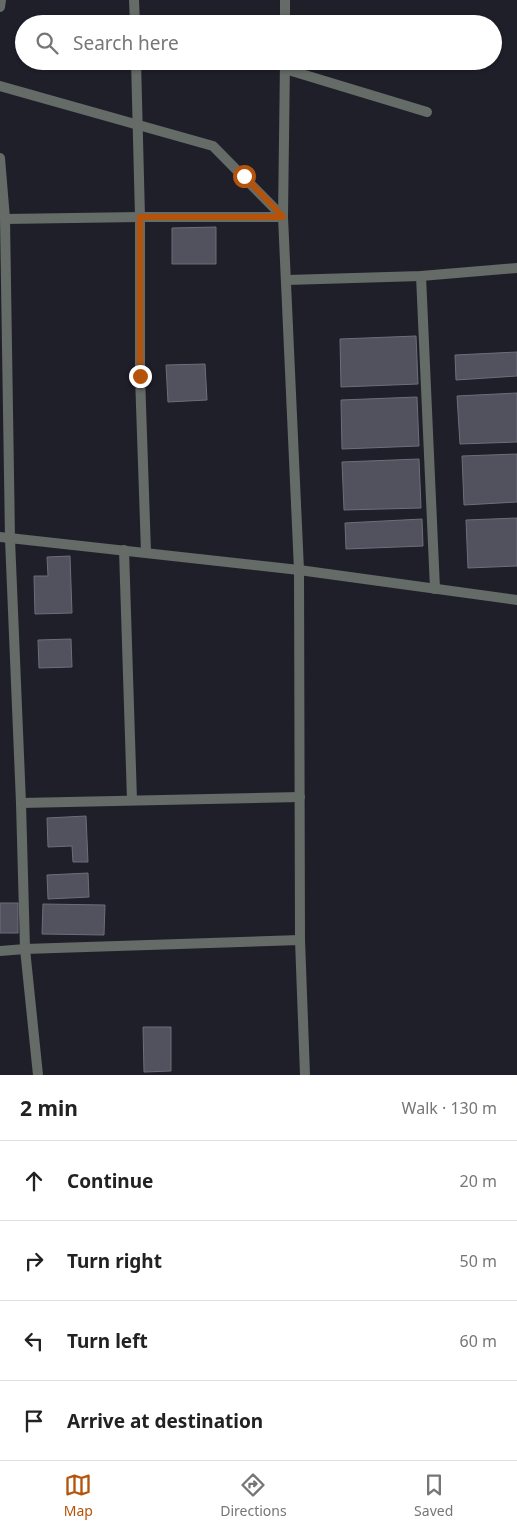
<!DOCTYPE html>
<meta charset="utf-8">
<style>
body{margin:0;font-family:"Noto Sans",sans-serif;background:#f6f6f6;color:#222}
.stop{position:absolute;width:15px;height:15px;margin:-11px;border:4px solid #b45309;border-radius:50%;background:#fff}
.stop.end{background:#b45309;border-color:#fff;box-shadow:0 1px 5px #0008}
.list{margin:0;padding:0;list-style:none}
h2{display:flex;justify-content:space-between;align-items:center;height:65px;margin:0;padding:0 20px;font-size:21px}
h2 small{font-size:16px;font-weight:400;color:#767676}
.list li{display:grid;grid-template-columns:32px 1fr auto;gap:15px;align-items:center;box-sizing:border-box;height:80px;padding:0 20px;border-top:1px solid #e0e0e0}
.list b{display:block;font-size:19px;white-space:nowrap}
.list em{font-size:16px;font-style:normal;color:#767676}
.icon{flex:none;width:28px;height:28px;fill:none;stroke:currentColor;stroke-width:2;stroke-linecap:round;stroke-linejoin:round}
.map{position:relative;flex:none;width:517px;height:1075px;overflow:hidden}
.search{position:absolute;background:#fff;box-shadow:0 1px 4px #0004;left:15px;right:15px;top:15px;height:55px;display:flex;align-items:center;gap:12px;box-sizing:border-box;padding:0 18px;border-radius:28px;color:#767676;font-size:19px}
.sheet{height:385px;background:#fff}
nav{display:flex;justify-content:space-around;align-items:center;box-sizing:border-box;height:70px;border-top:1px solid #e0e0e0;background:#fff;font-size:14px;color:#767676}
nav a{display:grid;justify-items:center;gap:2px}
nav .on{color:#b45309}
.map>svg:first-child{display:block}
.building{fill:#52525f;stroke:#6d6d7b}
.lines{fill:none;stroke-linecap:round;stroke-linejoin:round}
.street{stroke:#656b66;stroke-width:10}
.route{stroke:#b45309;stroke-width:6}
</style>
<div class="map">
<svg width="517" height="1075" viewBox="0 0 517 1075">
<rect width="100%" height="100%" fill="#1f1f2a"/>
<g class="building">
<polygon points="216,227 216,264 172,264 172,228"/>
<polygon points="416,336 418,384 341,387 340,339"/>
<polygon points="517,352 517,376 456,380 455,355"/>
<polygon points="205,364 207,400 168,402 166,365"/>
<polygon points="517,393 517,442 460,444 457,396"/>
<polygon points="417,397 419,446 342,449 341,400"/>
<polygon points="517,454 517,502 464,505 462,456"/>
<polygon points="419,459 421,508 344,510 342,462"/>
<polygon points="517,518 517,566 468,568 466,520"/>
<polygon points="422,519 423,546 346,549 345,523"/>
<polygon points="70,556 72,613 35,614 34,576 48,576 47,557"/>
<polygon points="71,639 72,667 39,668 38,640"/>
<polygon points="86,816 88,862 73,862 72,846 48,847 47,818"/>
<polygon points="88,873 89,897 48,899 47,875"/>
<rect x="0" y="903" width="18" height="30"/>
<polygon points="43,904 105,905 104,935 42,934"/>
<polygon points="143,1027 171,1027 171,1071 144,1072"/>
</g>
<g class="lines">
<g class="street">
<polyline points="134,0 135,24"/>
<polyline points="285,0 285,24"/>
<polyline points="0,7 1,0"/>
<polyline points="136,61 140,217 140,376 146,552"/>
<polyline points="285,61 283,217 299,570 300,940 305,1075"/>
<polyline points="285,69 427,112"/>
<polyline points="0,86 213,146 283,217"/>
<polyline points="0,158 5,219 10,539 21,803 25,949 38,1075"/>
<polyline points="5,219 140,217 283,217"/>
<polyline points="421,276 435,589"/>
<polyline points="287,280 421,276 517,268"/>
<polyline points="0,537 299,570 517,600"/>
<polyline points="124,550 132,800"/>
<polyline points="21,803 300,797"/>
<polyline points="0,951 25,949 300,940"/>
</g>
</g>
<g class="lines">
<polyline class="route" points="140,376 140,217 283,217 244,176"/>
</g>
</svg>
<div class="stop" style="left:244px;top:176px"></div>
<div class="stop end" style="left:140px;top:376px"></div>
<div class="search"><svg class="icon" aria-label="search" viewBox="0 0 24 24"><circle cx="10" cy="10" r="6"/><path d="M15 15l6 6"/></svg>Search here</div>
</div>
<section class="sheet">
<h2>2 min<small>Walk · 130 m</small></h2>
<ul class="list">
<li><svg class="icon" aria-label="ahead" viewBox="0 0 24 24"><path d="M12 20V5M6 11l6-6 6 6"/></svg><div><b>Continue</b></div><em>20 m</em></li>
<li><svg class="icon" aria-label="right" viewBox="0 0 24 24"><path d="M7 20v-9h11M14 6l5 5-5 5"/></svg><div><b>Turn right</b></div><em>50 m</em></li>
<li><svg class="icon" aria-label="left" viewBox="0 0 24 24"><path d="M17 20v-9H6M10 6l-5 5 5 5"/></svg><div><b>Turn left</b></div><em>60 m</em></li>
<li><svg class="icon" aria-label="arrive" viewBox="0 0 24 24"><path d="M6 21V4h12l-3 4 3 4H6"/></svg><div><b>Arrive at destination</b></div></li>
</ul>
</section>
<nav>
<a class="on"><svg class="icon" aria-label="map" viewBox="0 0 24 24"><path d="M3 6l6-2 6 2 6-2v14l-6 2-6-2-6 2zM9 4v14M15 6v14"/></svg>Map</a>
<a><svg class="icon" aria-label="directions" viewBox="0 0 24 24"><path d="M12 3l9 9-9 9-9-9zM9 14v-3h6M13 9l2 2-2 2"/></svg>Directions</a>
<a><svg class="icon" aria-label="saved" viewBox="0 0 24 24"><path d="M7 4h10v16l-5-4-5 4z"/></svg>Saved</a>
</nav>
